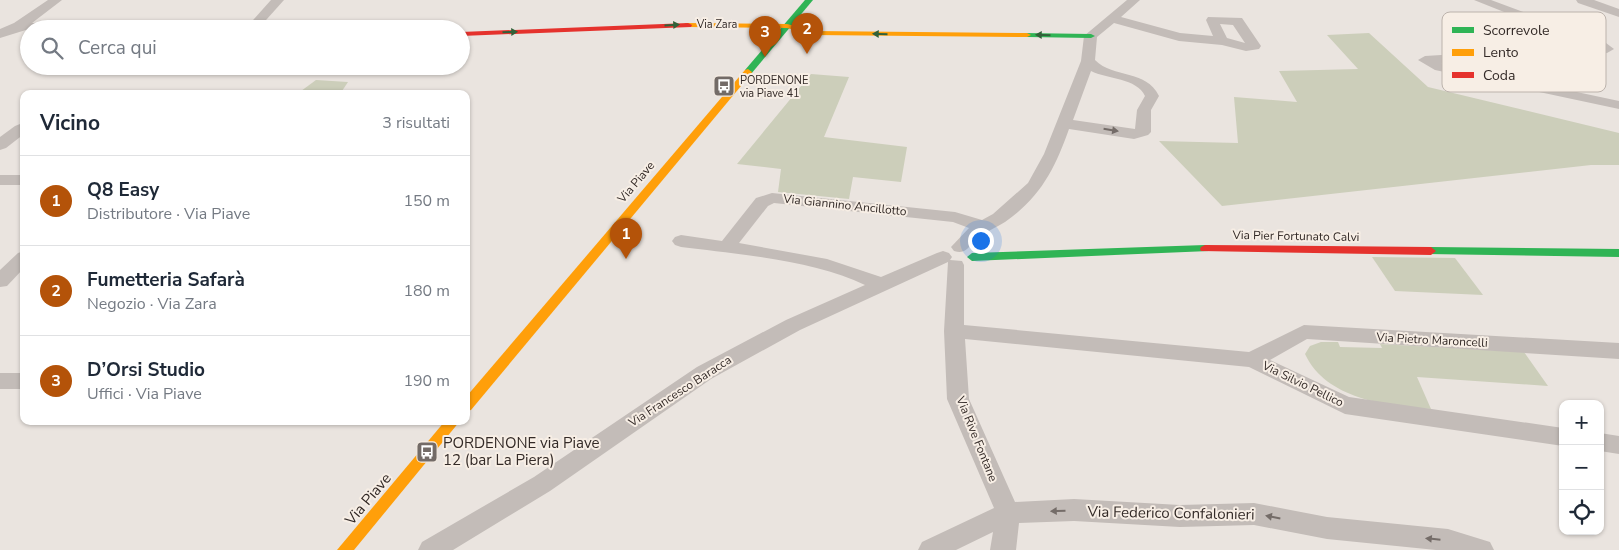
<!DOCTYPE html>
<html lang="it">
<meta charset="utf-8">
<style>
body{margin:0;font-family:"Nunito Sans",sans-serif;background:#f6f6f7;color:#1f2937}
.controls{position:absolute;right:15px;bottom:15px;display:grid;overflow:hidden;border-radius:10px;box-shadow:0 1px 4px #0004}
.controls button{width:45px;height:45px;display:grid;place-items:center;padding:0;border:0;border-bottom:1px solid #e0e1e3;background:#fff;color:#1f2937;font:25px sans-serif}
.you{position:absolute;left:980px;top:240px;width:18px;height:18px;margin:-12px;border:4px solid #fff;border-radius:50%;background:#1a73e8;box-shadow:0 0 0 8px #1a73e833}
.badge{display:grid;place-items:center;width:32px;height:32px;border-radius:50%;background:#b45309;color:#fff;font-size:16px;font-weight:700}
.pin{position:absolute;translate:-50% -41px;filter:drop-shadow(0 1px 2px #0008)}
.pin::after{content:'';position:absolute;top:26px;width:18px;height:15px;background:inherit;clip-path:polygon(0 0,100% 0,50% 100%)}
.list{margin:0;padding:0;list-style:none}
h2{display:flex;justify-content:space-between;align-items:center;height:65px;margin:0;padding:0 20px;font-size:21px}
h2 small{font-size:16px;font-weight:400;color:#747a83}
.list li{display:grid;grid-template-columns:32px 1fr auto;gap:15px;align-items:center;box-sizing:border-box;height:90px;padding:0 20px;border-top:1px solid #e0e1e3}
.list b{display:block;font-size:19px;white-space:nowrap}
.list p{margin:0;font-size:16px;white-space:nowrap;color:#747a83}
.list em{font-size:16px;font-style:normal;color:#747a83}
.icon{flex:none;width:28px;height:28px;fill:none;stroke:currentColor;stroke-width:2;stroke-linecap:round;stroke-linejoin:round}
.map{position:relative;flex:none;width:1619px;height:550px;overflow:hidden}
.search{position:absolute;background:#fff;box-shadow:0 1px 4px #0004;left:20px;top:20px;width:450px;height:55px;display:flex;align-items:center;gap:12px;box-sizing:border-box;padding:0 18px;border-radius:28px;color:#747a83;font-size:19px}
.panel{position:absolute;background:#fff;box-shadow:0 1px 4px #0004;left:20px;top:90px;width:450px;height:335px;border-radius:10px}
.map>svg:first-child{display:block}
.green{fill:#ccceba}
.lines{fill:none;stroke-linecap:round;stroke-linejoin:round}
.street{fill:#c3bcb8;fill-rule:evenodd}
.fast{fill:#30b455;fill-rule:evenodd}
.slow{fill:#ff9f0a;fill-rule:evenodd}
.jam{fill:#e5322d;fill-rule:evenodd}
.oneway{fill:#326139}
.oneway2{fill:#746c68}
.labels{text-anchor:middle;stroke-width:4;stroke-linejoin:round;paint-order:stroke}
.far-street-label{font-size:11px;fill:#332a27;stroke:#f7eee5}
.far-poi-label{font-size:11px;fill:#332a27;stroke:#f7eee5;text-anchor:start}
.street-label{font-size:12px;fill:#332a27;stroke:#f7eee5}
.near-poi-label{font-size:15px;fill:#332a27;stroke:#f7eee5;text-anchor:start}
.near-street-label{font-size:15px;fill:#332a27;stroke:#f7eee5}
.key{fill:#f7eee5;stroke:#bcb3ac;stroke-width:1}
.key-label{font-size:14px;fill:#332a27}
</style>
<div class="map">
<svg width="1619" height="550" viewBox="0 0 1619 550">
<rect width="100%" height="100%" fill="#eae4df"/>
<g class="green">
<polygon points="1369,33 1428,87 1619,133 1619,165 1591,165 1222,206 1159,141 1238,143 1234,97 1297,102 1279,71 1358,69 1327,35"/>
<polygon points="811,74 849,77 824,137 907,147 901,182 853,177 849,199 778,192 781,169 737,164"/>
<polygon points="316,80 348,82 340,94 297,94"/>
<polygon points="1372,257 1455,258 1483,295 1395,291"/>
<path d="M1321,342h17l2,5 42,1 -2,-4 144,8 24,34 -131,-9 14,32c-45,-3 -105,-10 -126,-55l5,-8z"/>
</g>
<g class="lines">
<g class="street">
<polygon points="48,0 62,0 32,23 68,25 74,29 29,29 0,38 0,29 14,23"/>
<polygon points="271,0 284,0 258,29 245,29"/>
<path d="M1127,0h13l-19,17 59,16 33,3 -7,-16 2,-3 34,1 19,28 -2,3 -13,2 -24,-6 -43,-4 -65,-18 -17,14 -2,23c19,19 51,9 64,36l-8,14v22l-3,3 -14,4 -65,-10c-14,39 -28,68 -64,93 -9,6 -19,9 -27,16 -10,7 -10,17 -24,13l-3,-4 18,-19 -16,-6 -179,-19 -6,3 -29,37 88,16 54,18 56,-24 6,-2 6,2 3,4 -2,3 12,1 2,4v60l285,27 55,-27 315,18v16l-312,-20 -37,21 79,37 214,31v18l-218,-32 -96,-47 -284,-28 4,60 46,103 59,-3 106,6 74,-2 73,14 121,12 42,13 4,8h-58l-109,-11 -73,-14 -74,2 -106,-6 -55,2 -3,27h-26l3,-18 -37,18h-38l4,-8 72,-34 -47,-109 -3,-68 4,-69 -148,68 -89,49 -161,112 -97,59h-35l4,-8 112,-65 163,-110 89,-47 79,-35c-51,-25 -128,-31 -184,-38l-6,-2 -3,-4 3,-4 6,-2 41,6 34,-43 16,-5 183,19 27,8 11,-6 35,-31 16,-29 37,-93 3,-25zM1220,24l13,1 12,18 -18,-5zM1091,71c16,8 46,7 54,25l-8,14 -2,19 -62,-9z"/>
<polygon points="1474,0 1491,0 1606,43 1614,49 1607,53 1441,63 1619,101 1619,109 1435,70 1418,60 1425,56 1589,46"/>
<polygon points="1576,0 1594,0 1619,9 1619,17 1578,3"/>
<polygon points="20,124 24,125 24,134 6,148 0,150 0,137 15,126"/>
<rect x="0" y="175" width="24" height="10"/>
<polygon points="24,251 24,268 7,286 0,287 0,270 18,253"/>
<rect x="0" y="373" width="24" height="16"/>
<polygon points="1600,433 1619,436 1619,454 1600,451"/>
</g>
<g class="fast">
<polygon points="805,0 813,0 751,74 745,74 745,70"/>
<polygon points="1024,33 1091,34 1095,36 1091,38 1027,37 1023,35"/>
<polygon points="1205,245 1209,247 1210,249 1209,251 972,261 967,257 972,253"/>
<polygon points="1431,247 1619,249 1619,257 1427,254 1426,251"/>
</g>
<g class="slow">
<polygon points="685,23 787,24 814,31 1027,33 1031,35 1027,37 814,35 787,28 688,27 684,25"/>
<polygon points="748,69 752,72 751,74 471,410 466,411 466,397 745,70"/>
<polygon points="445,421 460,421 354,550 337,550"/>
</g>
<g class="jam">
<polygon points="688,23 692,25 691,27 461,36 461,32"/>
<polygon points="1205,245 1431,247 1436,251 1431,255 1201,251 1200,249 1201,247"/>
</g>
</g>
<defs><path id="oneway-solid" d="M-6-.8H1V-3.2L6.5 0L1 3.2V.8H-6Z" transform="scale(1.25)"/></defs>
<g class="oneway">
<use href="#oneway-solid" transform="translate(672 25) rotate(-3)"/>
<use href="#oneway-solid" transform="translate(510 32) rotate(-2)"/>
<use href="#oneway-solid" transform="translate(880 34) rotate(-179)"/>
<use href="#oneway-solid" transform="translate(1043 35) rotate(-179)"/>
</g>
<g class="oneway2">
<use href="#oneway-solid" transform="translate(1111 130) rotate(9)"/>
<use href="#oneway-solid" transform="translate(1058 511) rotate(178)"/>
<use href="#oneway-solid" transform="translate(1273 517) rotate(-169)"/>
<use href="#oneway-solid" transform="translate(1433 539) rotate(-174)"/>
</g>
<defs>
<g id="bus-square" transform="scale(1.125)"><rect x="-9" y="-9" width="18" height="18" rx="4" fill="#736b67" stroke="#f7eee5"/><path d="M-5-6H5V4H4V6H2V4H-2V6H-4V4H-5ZM-3.5-4V0h7V-4ZM-3.5 1.2v1.5H-2V1.2ZM2 1.2v1.5H3.5V1.2Z" fill="#fff"/></g>
</defs>
<g fill-rule="evenodd">
<use href="#bus-square" x="724" y="86"/>
<use href="#bus-square" x="427" y="452"/>
</g>
<g class="labels">
<g class="far-street-label">
<text x="717" y="28">Via Zara</text>
</g>
<g class="far-poi-label">
<text x="740" y="84">PORDENONE<tspan x="740" dy="13">via Piave 41</tspan></text>
</g>
<g class="street-label">
<text transform="translate(636 182) rotate(-50)" y="4">Via Piave</text>
<text transform="translate(845 205) rotate(6)" y="4">Via Giannino Ancillotto</text>
<text transform="translate(1296 236) rotate(1)" y="4">Via Pier Fortunato Calvi</text>
<text transform="translate(1432 340) rotate(3)" y="4">Via Pietro Maroncelli</text>
<text transform="translate(1303 384) rotate(26)" y="4">Via Silvio Pellico</text>
<text transform="translate(680 391) rotate(-33)" y="4">Via Francesco Baracca</text>
<text transform="translate(977 439) rotate(68)" y="4">Via Rive Fontane</text>
</g>
<g class="near-poi-label">
<text x="443" y="448">PORDENONE via Piave<tspan x="443" dy="17">12 (bar La Piera)</tspan></text>
</g>
<g class="near-street-label">
<text transform="translate(368 499) rotate(-50)" y="5">Via Piave</text>
<text transform="translate(1171 513) rotate(1)" y="5">Via Federico Confalonieri</text>
</g>
</g>
<rect x="1442" y="12" width="164" height="80" rx="8" class="key"/>
<rect x="1452" y="27" width="22" height="6" fill="#30b455"/>
<rect x="1452" y="49" width="22" height="7" fill="#ff9f0a"/>
<rect x="1452" y="72" width="22" height="6" fill="#e5322d"/>
<g class="key-label">
<text x="1483" y="35">Scorrevole</text>
<text x="1483" y="57">Lento</text>
<text x="1483" y="80">Coda</text>
</g>
</svg>
<div class="controls">
<button>+</button>
<button>−</button>
<button><svg class="icon" aria-label="locate" viewBox="0 0 24 24"><circle cx="12" cy="12" r="6"/><path d="M12 2v4M12 18v4M2 12h4M18 12h4"/></svg></button>
</div>
<div class="you"></div>
<div class="pin badge" style="left:626px;top:259px">1</div>
<div class="pin badge" style="left:807px;top:54px">2</div>
<div class="pin badge" style="left:765px;top:57px">3</div>
<div class="search"><svg class="icon" aria-label="search" viewBox="0 0 24 24"><circle cx="10" cy="10" r="6"/><path d="M15 15l6 6"/></svg>Cerca qui</div>
<section class="panel">
<h2>Vicino<small>3 risultati</small></h2>
<ul class="list">
<li><span class="badge">1</span><div><b>Q8 Easy</b><p>Distributore · Via Piave</p></div><em>150 m</em></li>
<li><span class="badge">2</span><div><b>Fumetteria Safarà</b><p>Negozio · Via Zara</p></div><em>180 m</em></li>
<li><span class="badge">3</span><div><b>D’Orsi Studio</b><p>Uffici · Via Piave</p></div><em>190 m</em></li>
</ul>
</section>
</div>
